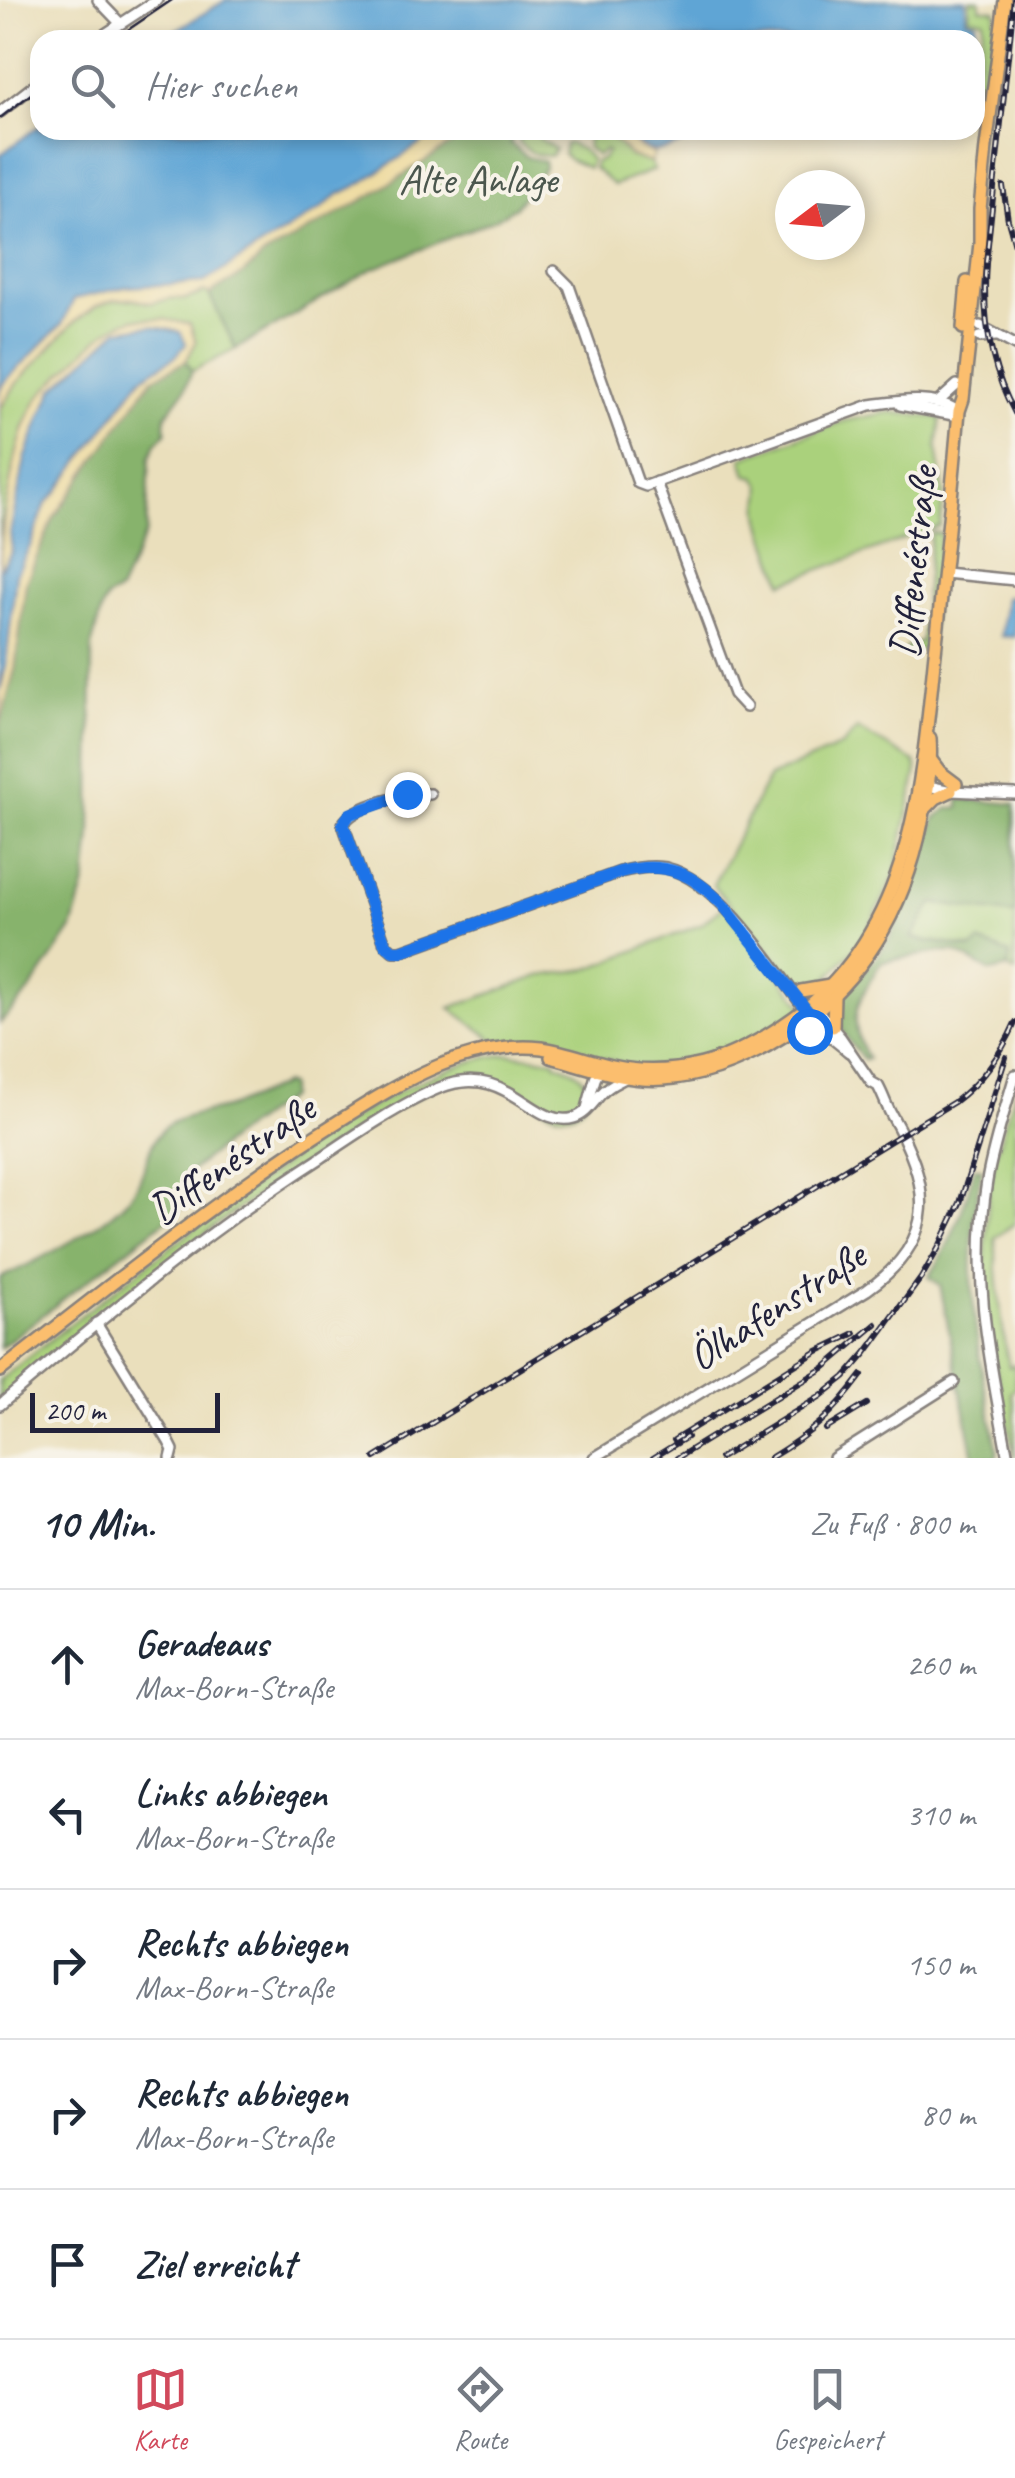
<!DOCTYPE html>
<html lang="de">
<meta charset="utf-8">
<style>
body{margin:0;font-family:Caveat,sans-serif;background:#f6f6f7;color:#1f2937}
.compass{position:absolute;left:775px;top:170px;width:90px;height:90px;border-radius:50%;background:#fff;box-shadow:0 5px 15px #0003;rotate:254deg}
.scale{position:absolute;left:30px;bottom:25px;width:190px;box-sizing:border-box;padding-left:10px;border:5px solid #22223b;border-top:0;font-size:28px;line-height:35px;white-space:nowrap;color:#22223b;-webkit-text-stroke:8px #f7f3e8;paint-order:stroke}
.stop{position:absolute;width:30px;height:30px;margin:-22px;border:8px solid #1a73e8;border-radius:50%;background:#fff}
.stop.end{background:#1a73e8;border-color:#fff;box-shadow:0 2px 10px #0008}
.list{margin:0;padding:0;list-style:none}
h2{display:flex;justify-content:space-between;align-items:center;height:130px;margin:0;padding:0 40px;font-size:42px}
h2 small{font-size:32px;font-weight:400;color:#747a83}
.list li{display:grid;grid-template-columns:65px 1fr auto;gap:30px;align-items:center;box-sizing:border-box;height:150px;padding:0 40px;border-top:2px solid #e0e1e3}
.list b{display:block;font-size:38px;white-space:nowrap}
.list p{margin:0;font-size:32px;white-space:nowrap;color:#747a83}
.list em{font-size:32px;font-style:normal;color:#747a83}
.icon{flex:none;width:55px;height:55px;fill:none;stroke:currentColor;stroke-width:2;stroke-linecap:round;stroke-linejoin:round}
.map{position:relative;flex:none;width:1015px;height:1458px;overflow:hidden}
.search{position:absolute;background:#fff;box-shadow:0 5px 15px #0003;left:30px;right:30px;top:30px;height:110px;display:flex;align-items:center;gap:25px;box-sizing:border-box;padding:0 35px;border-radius:30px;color:#747a83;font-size:38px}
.sheet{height:880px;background:#fff}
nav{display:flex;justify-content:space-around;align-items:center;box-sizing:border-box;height:140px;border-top:2px solid #e0e1e3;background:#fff;font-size:28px;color:#747a83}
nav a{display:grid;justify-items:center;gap:5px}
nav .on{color:#d1495b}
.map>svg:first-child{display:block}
.green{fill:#aad17c;stroke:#667a5c;stroke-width:2.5}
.forest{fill:#87b36c;stroke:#546a54;stroke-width:2.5}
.sand{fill:#eeda9e;stroke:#887e6c;stroke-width:2.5}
.water{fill:#5ea5d5;stroke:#406488;stroke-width:2.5}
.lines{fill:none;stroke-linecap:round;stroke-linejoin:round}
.minor-casing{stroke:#86807c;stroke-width:14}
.major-casing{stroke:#86807c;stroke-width:16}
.minor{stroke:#fff;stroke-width:9}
.major{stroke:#fbbe6e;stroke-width:11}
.tram{stroke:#22223b;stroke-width:2.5}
.rail-casing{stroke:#22223b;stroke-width:6}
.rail{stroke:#f7f3e8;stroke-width:2.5;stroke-dasharray:8;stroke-linecap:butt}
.route{stroke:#1a73e8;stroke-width:12}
.labels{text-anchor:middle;stroke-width:8;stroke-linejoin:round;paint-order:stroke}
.park-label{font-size:42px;fill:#4b574e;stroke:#f7f3e8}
.street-label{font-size:42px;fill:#22223b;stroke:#f7f3e8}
</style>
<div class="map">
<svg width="1015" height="1458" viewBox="0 0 1015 1458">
<rect width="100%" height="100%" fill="#f7f3e8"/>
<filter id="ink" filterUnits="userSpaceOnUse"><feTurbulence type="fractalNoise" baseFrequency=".01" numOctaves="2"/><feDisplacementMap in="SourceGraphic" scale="20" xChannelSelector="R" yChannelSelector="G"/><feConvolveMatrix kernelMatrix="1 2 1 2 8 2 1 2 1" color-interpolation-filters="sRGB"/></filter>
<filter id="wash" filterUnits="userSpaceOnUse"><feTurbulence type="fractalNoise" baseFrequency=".0048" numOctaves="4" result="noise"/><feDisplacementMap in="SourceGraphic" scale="40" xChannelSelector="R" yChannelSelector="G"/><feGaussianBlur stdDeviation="2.25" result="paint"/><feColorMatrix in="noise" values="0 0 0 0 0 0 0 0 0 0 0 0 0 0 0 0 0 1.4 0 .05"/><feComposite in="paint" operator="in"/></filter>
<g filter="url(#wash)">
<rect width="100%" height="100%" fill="#eadfbc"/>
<g class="green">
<polygon points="970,0 980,0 980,8 996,10 987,85 975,84 984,20 969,17"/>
<path d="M523,130h20l-3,1v8l15,10 -4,7c-15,-1 -21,-3 -33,-14z"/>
<path d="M604,130l26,26 21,7 3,7 -40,15c-8,-5 -13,-12 -21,-17l3,-7 5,-1 7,-8 -3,-2 -8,6 -10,-9 1,-9 6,-7z"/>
<polygon points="568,143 582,150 591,160 588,168 570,160 563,154 565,144"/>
<polygon points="206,292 209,294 236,349 192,371 186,361 196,342 163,319 133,319 36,402 23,429 2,527 3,539 0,548 0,409 16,384 72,324 96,306 114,300 131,299 151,303 171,298 186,299"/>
<path d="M890,412l51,6 -4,29 7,47 -4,32 -157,57c-8,-23 -19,-46 -23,-69 -3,-15 8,-23 -4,-37l-9,-2 -5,-17 102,-37z"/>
<polygon points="931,533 941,533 929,647 906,653 906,647 921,642"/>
<polygon points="857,729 915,762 917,770 895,875 863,939 822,984 805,986 796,982 713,885 769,777 842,746"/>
<polygon points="932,903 1011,914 1015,911 1015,972 1008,968 1010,954 912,938"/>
<polygon points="724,906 806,1009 769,1034 699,1061 668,1066 637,1067 535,1041 497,1042 450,1008 540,976 589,969 700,925"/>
<path d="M509,1054l46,6v3c7,3 15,5 21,9 20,13 11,42 -12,43 -11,0 -20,-6 -28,-11 -29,-19 -56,-37 -91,-22 -23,11 -45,25 -67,37 -138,77 -257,180 -378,282v-21c81,-65 163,-129 248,-190 69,-50 176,-128 261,-136z"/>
<path d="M1015,1089v134l-20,15c2,44 6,86 14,129l6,-2v24l-4,3 4,15v51l-25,-116 -6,-69 5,-83 6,-33z"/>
</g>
<g class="forest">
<polygon points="479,130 518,130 510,143 527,157 544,161 545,167 515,207 494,220 372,269 236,349 209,294 242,275 263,256 375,193 459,139"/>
<polygon points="186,361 192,371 184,391 166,415 165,426 167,432 156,443 150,457 146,532 119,592 107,598 102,608 92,644 91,835 86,880 72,929 29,992 0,1023 0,725 15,669 26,582 53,519 135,401 152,379"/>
<path d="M959,799l56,5v107l-4,3 -78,-11 -21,35 60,11 7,-7 31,12 -2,14 -17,4 -36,-20h-15l-59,10c-22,39 -37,54 -13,97l-4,1c-10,-11 -27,-31 -26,-47 2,-22 27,-41 40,-58 6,-8 11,-17 16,-26 21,-35 31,-72 41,-111l12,-9 12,-2z"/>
<path d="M284,1084l5,1v12l-60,43 -43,35 -2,31 -184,142v-70c35,-16 114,-55 134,-87 12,-18 13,-47 29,-62 15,-14 45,-16 65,-22 19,-6 38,-15 56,-23z"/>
<path d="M975,1167l7,2c-22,100 -5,184 16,282l-2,7h-22l-34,-173 -11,-8c23,-34 36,-71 46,-110z"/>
</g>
<g class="sand">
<polygon points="446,130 479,130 459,139 375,193 263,256 242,275 209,294 205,292 185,299 171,298 151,303 131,299 114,300 96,306 72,324 16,384 0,409 0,389 7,379 62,324 74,299 125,287 204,282 322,208 337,195 360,184 435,134"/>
<polygon points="604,130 624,130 639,147 654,153 651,163 630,156"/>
<path d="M133,319h30l27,5 6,18 -10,19 -34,18 -99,140 -27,63 -11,87 -15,56v-34l6,-27 10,-90 15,-30 15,-41 11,-11 86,-115 32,-20 5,-25 -29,-6 -33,4 -64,59 -43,154 1,8 -12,19c0,-40 14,-132 35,-166 10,-17 29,-31 42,-45 21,-20 29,-31 56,-40z"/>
</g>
<g class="water">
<polygon points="226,0 966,0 966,19 976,22 975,50 975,40 160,40"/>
<polygon points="40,125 40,130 446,130 435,134 360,184 337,195 322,208 204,282 125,287 74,299 62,324 7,379 0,389 0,155"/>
<path d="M624,130h99c-11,4 -22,6 -32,10 -32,13 -43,19 -67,-10z"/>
<polygon points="151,326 180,332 186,344 175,357 142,377 57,492 46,503 31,544 16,574 6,664 0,691 0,570 12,551 10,533 25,459 41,416 54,389 118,330"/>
<polygon points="1005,597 1015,598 1015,637 1001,636"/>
</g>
</g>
<g filter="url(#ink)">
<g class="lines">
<g class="minor-casing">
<g id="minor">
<polyline points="98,0 120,23"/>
<polyline points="96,40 157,0"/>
<polyline points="0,112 40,81"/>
<path d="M554,271l15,15 69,197 8,3 224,-81c29,-4 63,-10 89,6"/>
<polyline points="980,326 1015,345"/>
<polyline points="979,337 996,336"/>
<polyline points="937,403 957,385"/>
<polyline points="900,405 959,416"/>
<polyline points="656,482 734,694 746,707"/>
<polyline points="944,573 1015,580"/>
<polyline points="924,785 951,791 1015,794"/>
<path d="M430,794c-22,0 -75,10 -87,30l42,120 8,7h8l219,-79c15,-4 30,-7 46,-4 56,13 113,108 148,153 10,12 23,21 35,31"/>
<polyline points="587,1108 595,1079 601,1066"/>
<polyline points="96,1323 169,1442 173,1450 171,1458"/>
<path d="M0,1405c103,-88 207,-174 321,-247 34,-23 81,-55 118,-70 69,-28 94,42 135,30 13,-4 19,-16 28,-25 7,-8 16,-11 25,-16"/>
<path d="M594,1458l273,-168c73,-51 64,-106 24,-176 -5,-9 -8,-19 -13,-28l-7,-4 -30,-44 -28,-33"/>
<polyline points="834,1458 954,1382"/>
<path d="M1008,1458c-18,-96 -37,-179 -21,-277 6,-36 18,-71 28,-106"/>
</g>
</g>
<g class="major-casing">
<g id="major">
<polyline points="963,328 967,282"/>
<polyline points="931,760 940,772 956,784"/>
<polyline points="925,809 936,798 951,791"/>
<polyline points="801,991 830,986"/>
<polyline points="833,1027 834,997"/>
<polyline points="790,1031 825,1033"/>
<path d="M551,1057c37,10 74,25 113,22 44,-3 84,-20 121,-44 77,-52 119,-122 137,-213 6,-27 10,-56 8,-84"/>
<path d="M0,1371c99,-77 196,-155 300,-225 45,-29 107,-71 157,-87 27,-9 56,-14 85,-11 26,4 50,14 75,19 29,6 57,4 85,-3 33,-9 63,-26 91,-46 119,-85 128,-231 142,-365 9,-81 17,-161 24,-242l4,-12 17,-156v-34l6,-62 19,-147"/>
</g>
</g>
<use href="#minor" class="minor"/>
<use href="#major" class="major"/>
<g class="tram">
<polyline points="113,40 172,0"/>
<polyline points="0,118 40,87"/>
</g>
<g class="rail-casing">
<g id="rail">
<path d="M1014,0l-28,263c-4,53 3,103 29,150"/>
<polyline points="1003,186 1008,220 1015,245"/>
<polyline points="826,1429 867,1404"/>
<polyline points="674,1440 816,1352 855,1333"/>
<path d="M375,1458l579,-356c28,-21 47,-47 61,-79"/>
<polyline points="653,1458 687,1437"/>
<polyline points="677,1458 824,1368 876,1324"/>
<polyline points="720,1458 821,1396 845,1377 866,1353 921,1278 938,1249 960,1203 1006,1057"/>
<path d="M770,1458c42,-25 63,-44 92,-83"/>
</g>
</g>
<use href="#rail" class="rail"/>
</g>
</g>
<g class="lines" filter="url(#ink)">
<path class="route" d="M407,794l-57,20 -7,10 42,120 8,7h8l219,-79c45,-12 73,1 104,34l101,127 -16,-2"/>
</g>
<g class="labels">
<g class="park-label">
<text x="478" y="193">Alte Anlage</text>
</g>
<g class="street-label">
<text transform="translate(912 562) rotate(-84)" y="15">Diffenéstraße</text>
<text transform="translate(231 1158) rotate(-35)" y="15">Diffenéstraße</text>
<text transform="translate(776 1305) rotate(-33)" y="15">Ölhafenstraße</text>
</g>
</g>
</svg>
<svg class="compass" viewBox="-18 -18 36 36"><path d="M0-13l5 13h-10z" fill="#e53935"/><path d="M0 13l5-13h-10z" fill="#747a83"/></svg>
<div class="scale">200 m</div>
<div class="stop" style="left:809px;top:1031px"></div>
<div class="stop end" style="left:407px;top:794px"></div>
<div class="search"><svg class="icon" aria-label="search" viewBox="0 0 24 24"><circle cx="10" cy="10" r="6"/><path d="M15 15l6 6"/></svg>Hier suchen</div>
</div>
<section class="sheet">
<h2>10 Min.<small>Zu Fuß · 800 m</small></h2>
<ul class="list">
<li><svg class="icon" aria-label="ahead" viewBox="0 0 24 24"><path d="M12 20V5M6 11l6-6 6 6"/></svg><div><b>Geradeaus</b><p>Max-Born-Straße</p></div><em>260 m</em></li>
<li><svg class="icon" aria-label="left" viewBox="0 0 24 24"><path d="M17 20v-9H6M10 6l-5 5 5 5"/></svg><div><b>Links abbiegen</b><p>Max-Born-Straße</p></div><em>310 m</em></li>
<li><svg class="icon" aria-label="right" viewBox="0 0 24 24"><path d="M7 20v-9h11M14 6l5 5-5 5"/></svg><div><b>Rechts abbiegen</b><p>Max-Born-Straße</p></div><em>150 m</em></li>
<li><svg class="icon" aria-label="right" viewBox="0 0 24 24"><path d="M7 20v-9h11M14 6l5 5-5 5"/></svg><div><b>Rechts abbiegen</b><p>Max-Born-Straße</p></div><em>80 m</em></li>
<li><svg class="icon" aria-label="arrive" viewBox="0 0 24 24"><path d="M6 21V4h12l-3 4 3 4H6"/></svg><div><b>Ziel erreicht</b></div></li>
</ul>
</section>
<nav>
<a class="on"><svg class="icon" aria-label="map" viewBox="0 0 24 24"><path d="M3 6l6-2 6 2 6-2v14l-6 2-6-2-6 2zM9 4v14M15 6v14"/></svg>Karte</a>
<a><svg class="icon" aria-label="directions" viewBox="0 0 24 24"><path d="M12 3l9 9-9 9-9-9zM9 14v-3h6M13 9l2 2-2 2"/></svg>Route</a>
<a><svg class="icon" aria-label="saved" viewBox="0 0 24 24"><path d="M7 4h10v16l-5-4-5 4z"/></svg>Gespeichert</a>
</nav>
